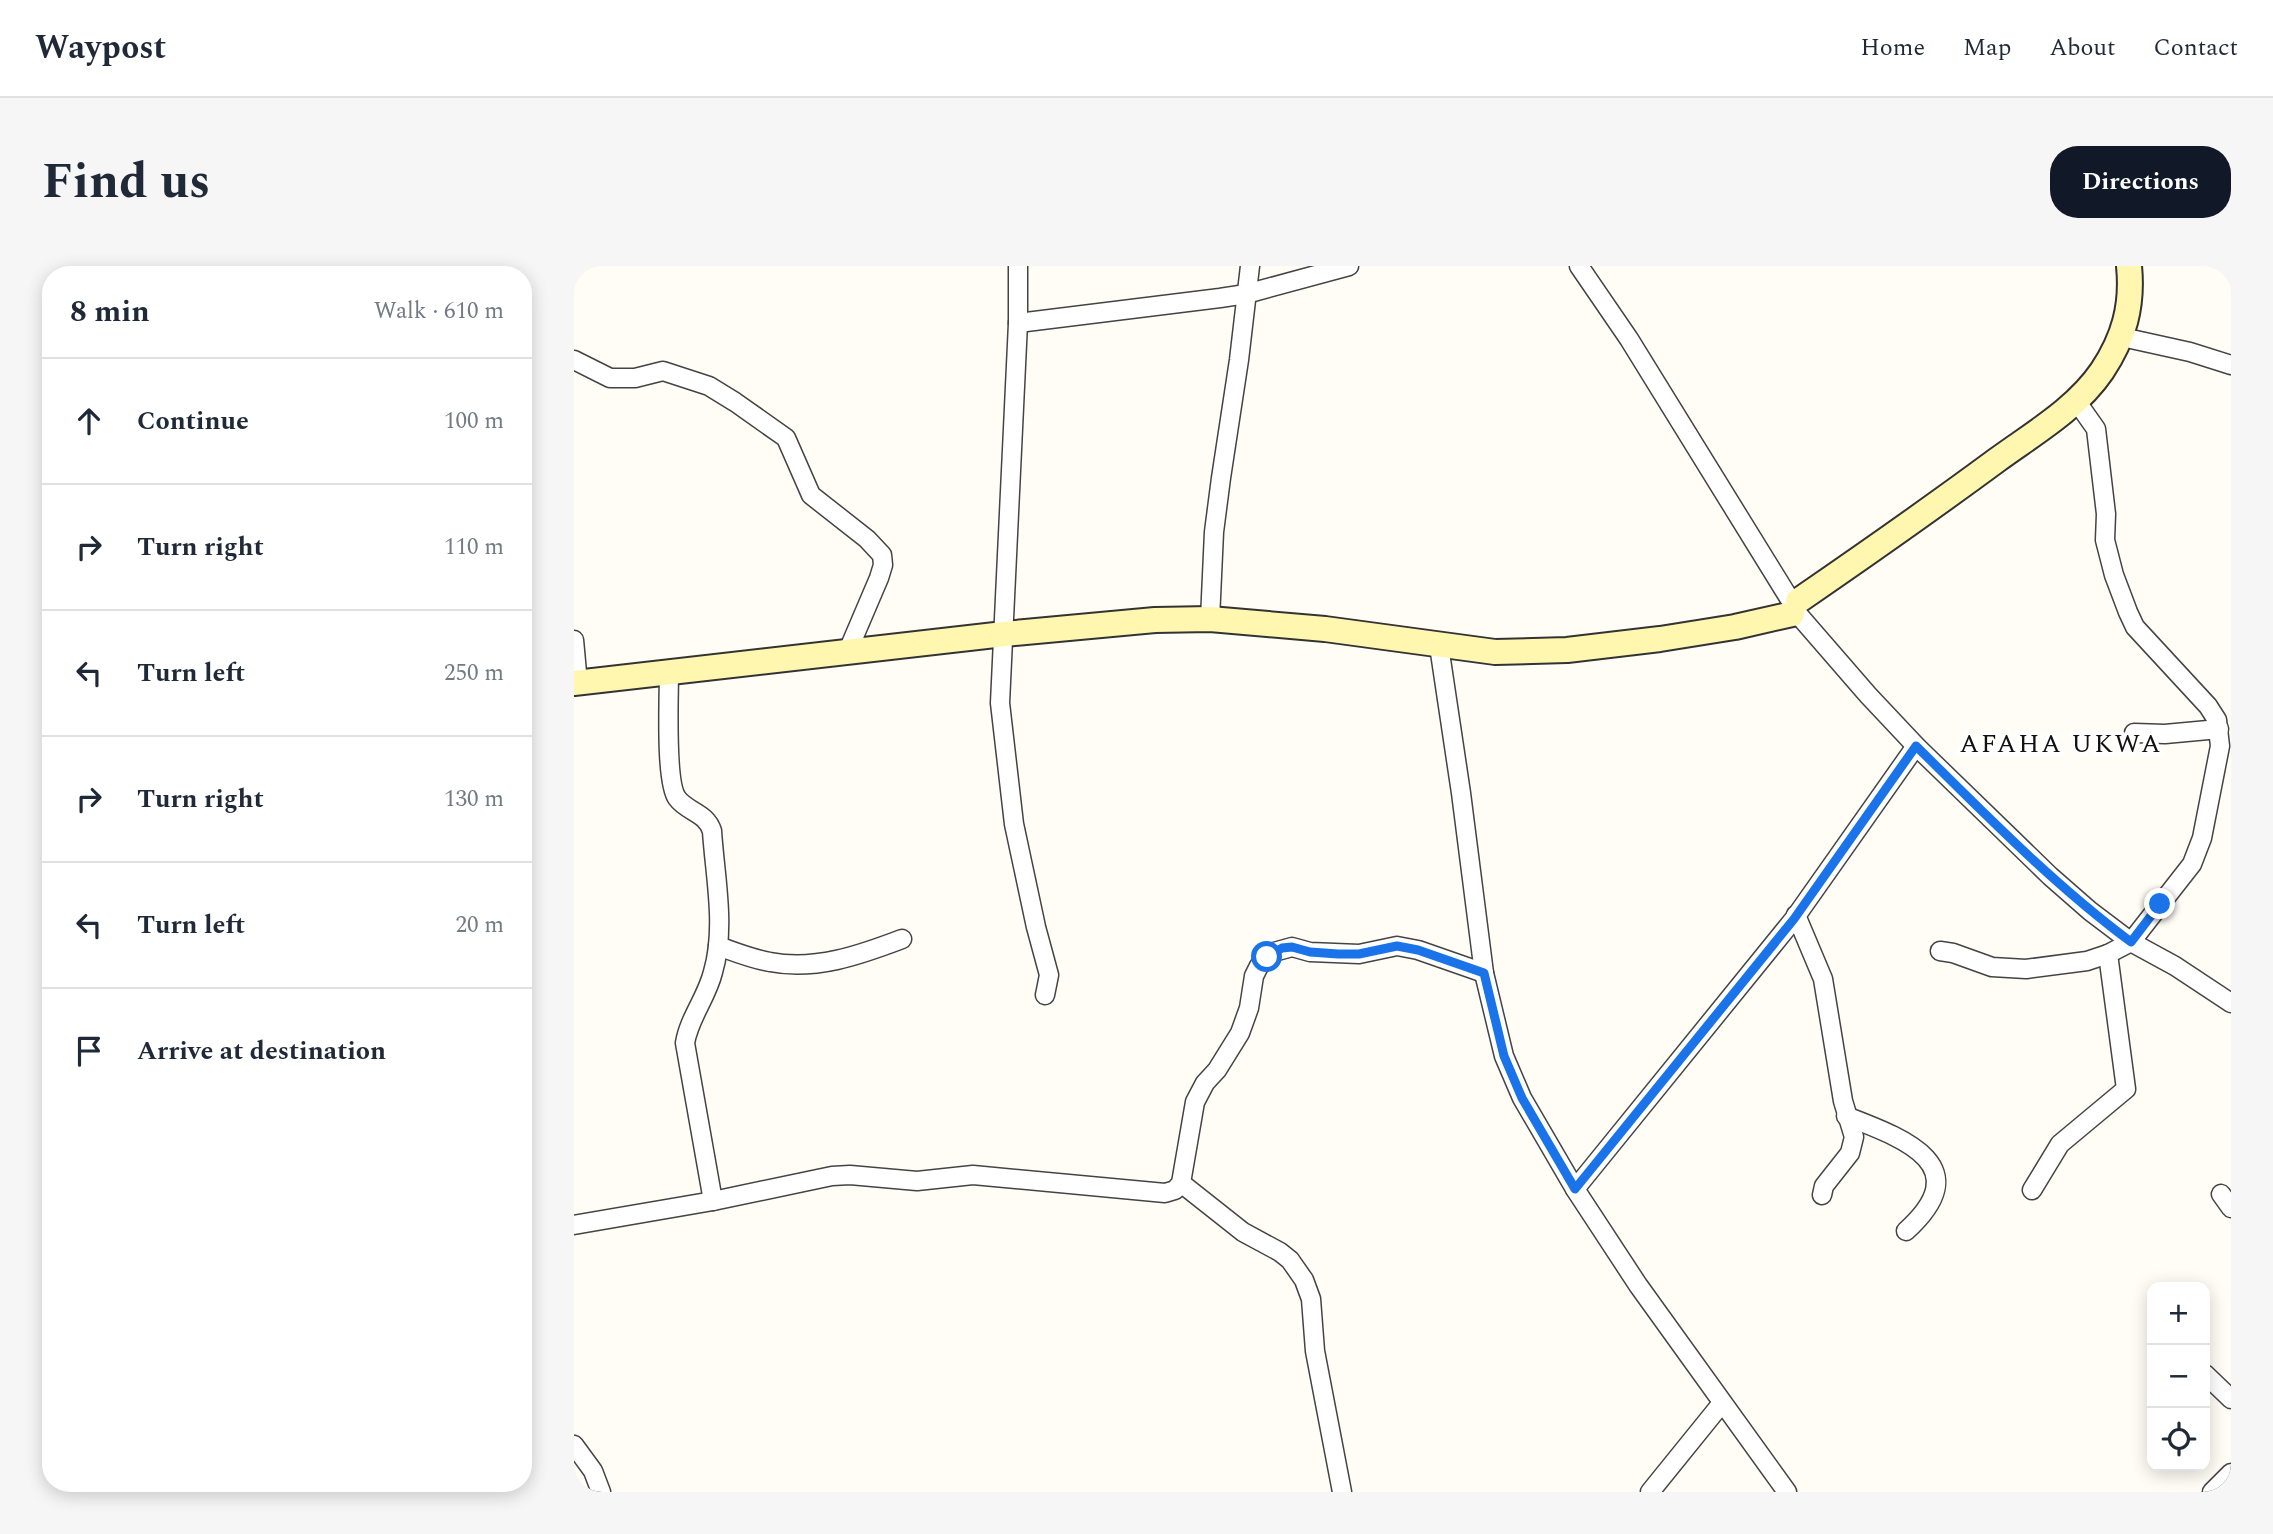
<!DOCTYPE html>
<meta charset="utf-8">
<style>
body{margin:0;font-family:Spectral,serif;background:#f6f6f7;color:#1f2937}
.controls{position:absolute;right:21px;bottom:21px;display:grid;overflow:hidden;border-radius:14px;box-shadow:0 4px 18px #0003}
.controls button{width:63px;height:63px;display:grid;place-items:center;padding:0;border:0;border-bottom:2px solid #e0e1e3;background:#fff;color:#1f2937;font:35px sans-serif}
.stop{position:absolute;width:21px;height:21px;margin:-16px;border:5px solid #1a73e8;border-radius:50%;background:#fff}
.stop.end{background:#1a73e8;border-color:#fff;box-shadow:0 2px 7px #0008}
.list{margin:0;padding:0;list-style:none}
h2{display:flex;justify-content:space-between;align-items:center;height:91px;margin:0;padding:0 28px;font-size:30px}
h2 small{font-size:23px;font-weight:400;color:#747a83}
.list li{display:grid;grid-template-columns:46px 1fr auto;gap:21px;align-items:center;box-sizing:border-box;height:126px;padding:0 28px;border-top:2px solid #e0e1e3}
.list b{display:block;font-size:26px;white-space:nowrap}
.list em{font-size:23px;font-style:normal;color:#747a83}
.icon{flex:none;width:38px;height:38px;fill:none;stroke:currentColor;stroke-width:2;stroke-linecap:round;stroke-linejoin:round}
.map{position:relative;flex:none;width:1657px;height:1226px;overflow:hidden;border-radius:28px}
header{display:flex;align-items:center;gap:42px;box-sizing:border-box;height:98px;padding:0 35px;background:#fff;border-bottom:2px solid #e0e1e3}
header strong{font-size:33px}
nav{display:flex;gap:38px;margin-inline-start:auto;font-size:24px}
.intro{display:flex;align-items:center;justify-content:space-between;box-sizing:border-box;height:168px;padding:0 42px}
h1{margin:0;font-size:49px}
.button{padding:18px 32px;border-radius:28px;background:#111827;color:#fff;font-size:24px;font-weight:700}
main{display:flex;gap:42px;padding:0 42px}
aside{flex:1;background:#fff;border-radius:28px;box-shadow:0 4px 18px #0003}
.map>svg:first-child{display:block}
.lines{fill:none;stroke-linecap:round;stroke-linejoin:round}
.street-casing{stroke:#444;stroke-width:21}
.secondary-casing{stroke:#333;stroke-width:28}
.street{stroke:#fff;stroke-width:18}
.secondary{stroke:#fff6b0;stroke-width:24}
.route{stroke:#1a73e8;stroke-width:9}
.labels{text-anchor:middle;stroke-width:7;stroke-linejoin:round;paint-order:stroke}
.quarter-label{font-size:26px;letter-spacing:2px;fill:#111;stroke:#fff}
</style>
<header>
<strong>Waypost</strong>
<nav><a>Home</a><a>Map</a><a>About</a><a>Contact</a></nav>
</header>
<div class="intro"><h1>Find us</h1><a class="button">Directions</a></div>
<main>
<aside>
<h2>8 min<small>Walk · 610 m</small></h2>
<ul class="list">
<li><svg class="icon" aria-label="ahead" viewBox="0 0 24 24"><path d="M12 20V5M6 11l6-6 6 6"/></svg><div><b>Continue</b></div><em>100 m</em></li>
<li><svg class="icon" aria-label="right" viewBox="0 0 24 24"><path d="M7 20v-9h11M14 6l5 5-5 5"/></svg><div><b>Turn right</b></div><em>110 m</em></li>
<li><svg class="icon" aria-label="left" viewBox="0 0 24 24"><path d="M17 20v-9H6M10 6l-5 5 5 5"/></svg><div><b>Turn left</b></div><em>250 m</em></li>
<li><svg class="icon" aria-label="right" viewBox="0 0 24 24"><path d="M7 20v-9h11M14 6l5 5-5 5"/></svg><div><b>Turn right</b></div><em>130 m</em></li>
<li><svg class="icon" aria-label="left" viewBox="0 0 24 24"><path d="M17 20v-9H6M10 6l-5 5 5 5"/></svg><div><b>Turn left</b></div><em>20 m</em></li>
<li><svg class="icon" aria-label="arrive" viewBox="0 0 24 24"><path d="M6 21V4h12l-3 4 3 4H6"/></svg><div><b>Arrive at destination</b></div></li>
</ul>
</aside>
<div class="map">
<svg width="1657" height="1226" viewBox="0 0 1657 1226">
<rect width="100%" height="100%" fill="#fffdf5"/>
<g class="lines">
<g class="street-casing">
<g id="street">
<polyline points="444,0 444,57 426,437 440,558 462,661 475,709 471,729"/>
<polyline points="1005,0 1055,73 1215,332"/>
<polyline points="444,57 646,32 672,28 775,0"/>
<polyline points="1548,71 1616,86 1657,99"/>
<polyline points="0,94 36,112 61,112 89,105 135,120 161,136 212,172 237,229 293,273 308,289 309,299 305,312 273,387"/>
<polyline points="1222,346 1294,429 1342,480 1476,610 1516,645 1557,676 1601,700 1657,737"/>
<polyline points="636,353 640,266 647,212 665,94 676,0"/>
<polyline points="0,374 4,417"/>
<polyline points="865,380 887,527 910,707 930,790 948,832 1001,923 1064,1019 1213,1226"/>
<path d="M95,406c0,24 -4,109 8,126 10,14 29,14 35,33 3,46 14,96 1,141 -6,25 -24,46 -28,71l28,158"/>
<polyline points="1560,467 1591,468 1645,463"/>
<polyline points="1222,649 1249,713 1269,835 1280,871 1276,887 1250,920 1248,929"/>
<path d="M144,680c17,6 34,13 52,16 45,9 90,-7 132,-23"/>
<polyline points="1366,685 1379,687 1418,701 1452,703 1513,695 1534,688 1557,676 1618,598 1628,572 1646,480 1643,454 1634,440 1561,361 1554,346 1540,309 1531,274 1532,248 1522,163 1503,136"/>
<path d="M1272,850c57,22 133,49 60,115"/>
<polyline points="607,917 669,966 706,986 716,994 730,1014 737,1033 741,1085 768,1226"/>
<polyline points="1001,923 1220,653 1342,480"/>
<polyline points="1458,924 1486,878 1552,823 1534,688"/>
<polyline points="1647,928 1657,942"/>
<polyline points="0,959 139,935 258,910 276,909 343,915 399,909 591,927 601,924 607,917 621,836 631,817 643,804 666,767 675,742 680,710 685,700 700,686 718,681 736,686 785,688 823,680 844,684 910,707"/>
<polyline points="1631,1108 1657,1133"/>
<polyline points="0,1179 19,1205 27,1226"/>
<polyline points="1076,1226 1148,1137"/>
<polyline points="1638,1226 1657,1207"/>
</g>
</g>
<g class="secondary-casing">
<g id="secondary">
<path d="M1224,335c67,-46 134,-93 199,-141 37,-27 79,-51 105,-89 22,-33 31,-65 27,-105"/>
<polyline points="0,417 430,368 581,354 636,353 751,363 921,386 993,384 1086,373 1161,361 1218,348"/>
</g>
</g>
<use href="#street" class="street"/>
<use href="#secondary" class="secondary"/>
</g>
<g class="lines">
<path class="route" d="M693,691l15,-9 10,-1 18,5 28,2h21l38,-8 21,4 66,23 20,83 18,42 53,91 219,-270 122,-173c69,68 137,138 215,196l29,-38"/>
</g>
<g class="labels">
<g class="quarter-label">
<text x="1487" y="486">AFAHA UKWA</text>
</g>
</g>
</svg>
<div class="controls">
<button>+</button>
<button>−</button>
<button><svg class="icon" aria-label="locate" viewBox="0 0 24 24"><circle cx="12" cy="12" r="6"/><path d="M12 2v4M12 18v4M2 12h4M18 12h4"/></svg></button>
</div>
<div class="stop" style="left:693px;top:691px"></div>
<div class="stop end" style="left:1586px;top:638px"></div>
</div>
</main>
